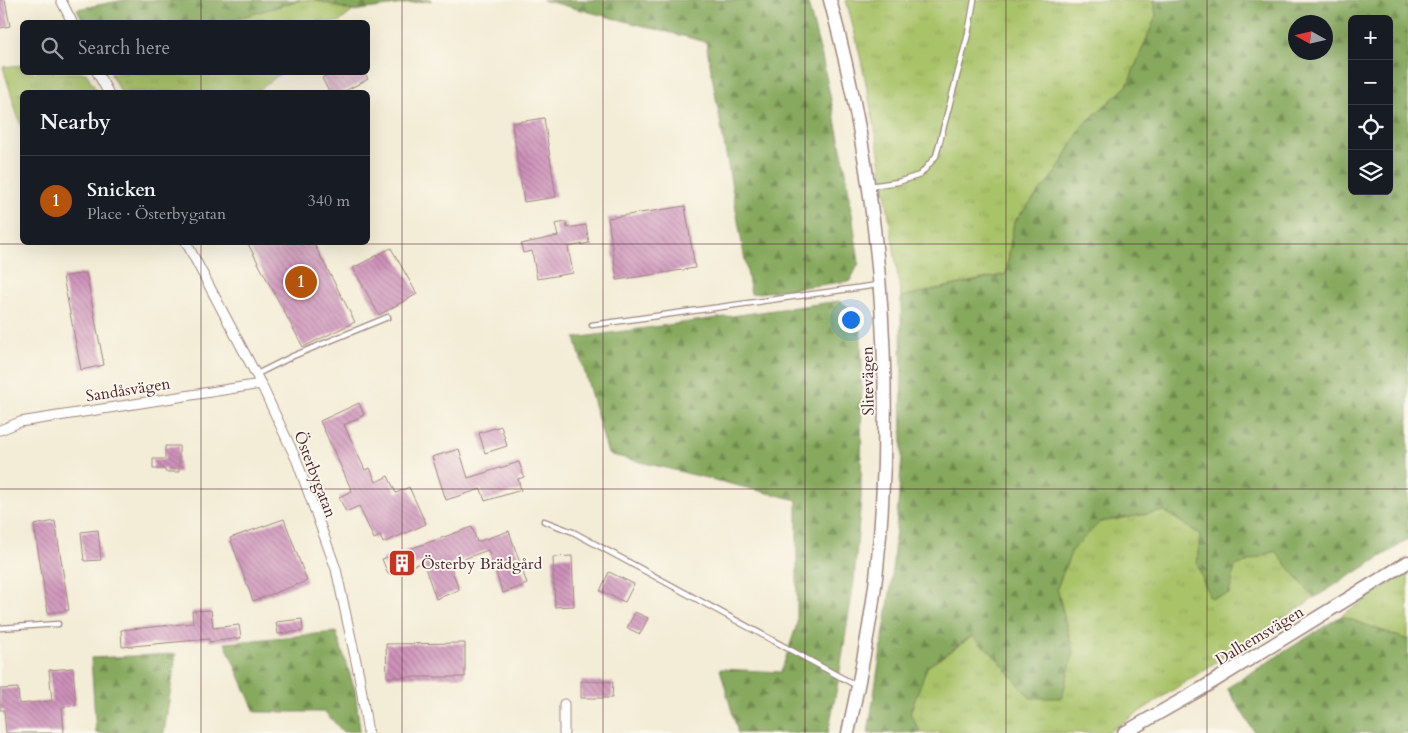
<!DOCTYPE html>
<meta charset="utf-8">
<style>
body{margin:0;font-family:Cardo,serif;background:#242831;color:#f1f3f6}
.controls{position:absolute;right:15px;top:15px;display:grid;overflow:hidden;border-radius:8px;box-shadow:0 5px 20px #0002}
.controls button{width:45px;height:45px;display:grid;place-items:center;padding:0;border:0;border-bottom:1px solid #363941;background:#171b24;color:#f1f3f6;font:25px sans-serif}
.compass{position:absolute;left:1288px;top:15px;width:45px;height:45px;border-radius:50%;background:#171b24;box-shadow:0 5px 20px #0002;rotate:278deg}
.you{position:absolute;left:850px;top:319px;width:18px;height:18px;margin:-12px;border:4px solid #fff;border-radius:50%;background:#1a73e8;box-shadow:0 0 0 8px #1a73e833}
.badge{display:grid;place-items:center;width:32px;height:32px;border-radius:50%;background:#b45309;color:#fff;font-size:16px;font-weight:700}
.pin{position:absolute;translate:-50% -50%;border:2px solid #fff;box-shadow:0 1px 5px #0006}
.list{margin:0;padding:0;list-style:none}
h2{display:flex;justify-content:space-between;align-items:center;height:65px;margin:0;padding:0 20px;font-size:21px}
h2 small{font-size:16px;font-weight:400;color:#9ea1a6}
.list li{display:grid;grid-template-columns:32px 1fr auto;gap:15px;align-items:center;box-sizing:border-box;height:90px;padding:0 20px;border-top:1px solid #363941}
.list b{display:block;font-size:19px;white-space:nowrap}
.list p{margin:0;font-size:16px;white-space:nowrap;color:#9ea1a6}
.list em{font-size:16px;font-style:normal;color:#9ea1a6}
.icon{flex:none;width:28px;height:28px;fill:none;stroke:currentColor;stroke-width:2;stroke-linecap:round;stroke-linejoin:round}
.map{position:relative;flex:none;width:1408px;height:733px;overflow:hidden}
.search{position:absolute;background:#171b24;box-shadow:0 5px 20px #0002;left:20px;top:20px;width:350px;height:55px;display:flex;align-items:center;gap:12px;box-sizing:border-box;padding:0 18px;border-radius:8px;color:#9ea1a6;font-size:19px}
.panel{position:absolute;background:#171b24;box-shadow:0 5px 20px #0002;left:20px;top:90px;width:350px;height:155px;border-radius:8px}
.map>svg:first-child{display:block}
.grass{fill:url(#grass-tufts);stroke:#7a714a}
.forest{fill:url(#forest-firs);stroke:#686444;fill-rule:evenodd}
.building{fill:url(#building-back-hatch)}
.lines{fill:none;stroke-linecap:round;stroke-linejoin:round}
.lane-casing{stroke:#9e8680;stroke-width:7}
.street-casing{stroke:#9e8680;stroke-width:11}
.secondary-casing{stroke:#9e8680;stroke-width:15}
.lane{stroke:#fff;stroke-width:4.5}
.street{stroke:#fff;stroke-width:9}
.secondary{stroke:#fff;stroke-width:12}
.grid{fill:none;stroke:#4a1f2b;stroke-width:1;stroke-opacity:0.55}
.labels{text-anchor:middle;stroke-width:4;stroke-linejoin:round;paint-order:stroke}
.street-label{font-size:16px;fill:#4a1f2b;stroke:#fbf7ec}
.poi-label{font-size:16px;fill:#4a1f2b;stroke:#fbf7ec;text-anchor:start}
</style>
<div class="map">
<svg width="1408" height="733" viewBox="0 0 1408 733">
<defs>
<pattern id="grass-tufts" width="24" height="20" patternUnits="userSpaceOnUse" patternTransform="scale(1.25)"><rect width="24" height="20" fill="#a9c369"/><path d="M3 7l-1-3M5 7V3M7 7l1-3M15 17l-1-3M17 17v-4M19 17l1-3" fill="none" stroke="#93a75b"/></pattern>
<pattern id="forest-firs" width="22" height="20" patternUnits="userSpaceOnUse" patternTransform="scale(1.25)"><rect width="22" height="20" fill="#86a95d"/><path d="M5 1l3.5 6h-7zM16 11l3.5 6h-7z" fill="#70894d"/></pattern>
<pattern id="building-back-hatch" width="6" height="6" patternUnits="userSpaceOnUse" patternTransform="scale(1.25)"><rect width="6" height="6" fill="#cd91b9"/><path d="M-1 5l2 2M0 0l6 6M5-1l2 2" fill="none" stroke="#a87697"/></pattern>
</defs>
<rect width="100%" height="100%" fill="#fbf7ec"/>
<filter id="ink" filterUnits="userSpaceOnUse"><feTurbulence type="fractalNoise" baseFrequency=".02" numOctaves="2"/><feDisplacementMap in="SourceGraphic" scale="10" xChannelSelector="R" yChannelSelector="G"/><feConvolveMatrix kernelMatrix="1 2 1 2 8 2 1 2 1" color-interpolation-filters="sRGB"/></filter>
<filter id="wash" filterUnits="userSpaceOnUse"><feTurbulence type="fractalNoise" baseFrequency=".0096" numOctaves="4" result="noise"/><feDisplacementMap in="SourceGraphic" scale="20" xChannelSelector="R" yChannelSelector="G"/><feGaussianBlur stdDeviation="1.12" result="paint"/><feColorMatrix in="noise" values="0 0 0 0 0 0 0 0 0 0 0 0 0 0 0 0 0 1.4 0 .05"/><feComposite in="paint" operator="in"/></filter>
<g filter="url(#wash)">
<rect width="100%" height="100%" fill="#f3ecd6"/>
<g class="grass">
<polygon points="300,0 315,0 353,11 339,22 225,22"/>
<path d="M846,0h308l2,16 -29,70 -44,39 -27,47 -42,50 -8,52 -105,23c-15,-99 -28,-200 -55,-297z"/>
<polygon points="22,65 22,72 86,73 97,92 22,92 22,130 3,67"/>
<polygon points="110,73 281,73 257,92 121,92"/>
<polygon points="1164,511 1200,534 1197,564 1229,594 1235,566 1276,551 1314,598 1107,733 921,733 909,713 927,667 973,636 994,655 1073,653 1057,588 1072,550 1100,522"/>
<polygon points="1408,571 1408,640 1341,616"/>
</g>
<g class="forest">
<polygon points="124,0 300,0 225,22 84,22 77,9"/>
<polygon points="315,0 432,0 353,11"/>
<polygon points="543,0 807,0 822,57 846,172 859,263 850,281 751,294 706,42"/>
<path d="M1154,0h254v540l-94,58 -39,-47 -40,15 -6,28 -19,4 -13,-34 3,-30 -36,-23 -64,11 -28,28 -15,38 16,65 -11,45h-32l-36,-43 -22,-19 -45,31 -17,46 11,20h-53l23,-147 11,-128 -1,-161 105,-23 8,-52 42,-50 27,-47 44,-39 29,-70zM1352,19h37v172h-37zM1296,22h30v30h-30z"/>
<polygon points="839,301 860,314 862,367 861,498 854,581 839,677 828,733 738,733 720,669 781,672 797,624 797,500 608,454 575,338"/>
<polygon points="1341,616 1408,640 1408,733 1255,733 1227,688"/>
<polygon points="336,632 355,690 360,731 343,732 325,712 255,712 225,643"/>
<polygon points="176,654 164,733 96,733 91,658"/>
</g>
<g id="blocks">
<g class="building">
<polygon points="0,0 5,0 10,26 0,28"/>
<polygon points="332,72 364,72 368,79 343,92 329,92 322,78"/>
<polygon points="544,118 556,197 524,202 512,123"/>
<polygon points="685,206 695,268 617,280 608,218"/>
<polygon points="566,222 567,228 586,225 589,243 568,247 573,273 537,279 532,251 523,253 521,244 558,236 555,224"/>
<polygon points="247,242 313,242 355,322 303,347"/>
<polygon points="391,248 417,294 379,315 353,268"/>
<polygon points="86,273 104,365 81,370 63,277"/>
<polygon points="359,403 364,415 344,425 365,470 370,468 376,482 388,476 396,493 409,487 426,524 383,543 380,536 374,539 359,506 346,512 339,497 352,491 320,421"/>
<polygon points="501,426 507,446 485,453 479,433"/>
<polygon points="165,446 179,446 179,472 165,472 165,469 153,469 153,459 165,459"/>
<polygon points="459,449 468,478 519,462 524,477 518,479 521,490 485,501 481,489 446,500 432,457"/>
<polygon points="284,519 307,581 253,601 230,538"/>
<polygon points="55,521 69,610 48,613 34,525"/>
<polygon points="472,527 477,542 509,531 527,584 503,593 488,550 450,564 459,590 436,599 423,562 388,574 382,559"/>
<polygon points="98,530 101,560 84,561 81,532"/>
<polygon points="572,556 574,606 555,607 553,557"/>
<polygon points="609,572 634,584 625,602 600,591"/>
<polygon points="211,610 213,628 239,625 241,638 209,642 209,639 122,647 121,630 193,623 192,611"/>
<polygon points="635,612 648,618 640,634 627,628"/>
<polygon points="302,619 303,631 278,634 276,622"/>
<polygon points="465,643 465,677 387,677 386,644"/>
<polygon points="73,668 76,705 62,707 64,733 6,733 4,710 0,710 0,689 18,688 19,704 52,701 49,670"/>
<polygon points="581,681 613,682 612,698 581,698"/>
</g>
</g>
</g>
<g filter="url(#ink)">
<use href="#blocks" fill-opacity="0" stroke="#9e8680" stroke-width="1"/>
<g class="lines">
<g class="lane-casing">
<g id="lane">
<polyline points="870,186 898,182 920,175 936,156 968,34 974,0"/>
<polyline points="592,325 878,285"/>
<polyline points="257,374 293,356 388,317"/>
<polyline points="544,521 573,532 857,686"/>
<polyline points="0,628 58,624"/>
</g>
</g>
<g class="street-casing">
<g id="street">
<polyline points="61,0 72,22"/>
<polyline points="97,72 108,92"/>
<polyline points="186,242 261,384 297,461 336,569 359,675 368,733"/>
<polyline points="0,430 20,422 261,384"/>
<polyline points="564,733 564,704"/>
</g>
</g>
<g class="secondary-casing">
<g id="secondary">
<path d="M830,0c50,184 66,379 47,569 -6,55 -17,110 -29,164"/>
<polyline points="1124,733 1201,689 1408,562"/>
</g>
</g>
<use href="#lane" class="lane"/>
<use href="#street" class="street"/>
<use href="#secondary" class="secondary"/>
</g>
</g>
<path class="grid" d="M201,0v22M402,0v733M603,0v733M805,0v733M1006,0v733M1207,0v733M201,72v20M201,242v491M0,244h1408M0,489h1408"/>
<defs>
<g id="building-square" transform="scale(1.4375)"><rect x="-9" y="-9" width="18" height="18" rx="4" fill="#c8321e" stroke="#fbf7ec"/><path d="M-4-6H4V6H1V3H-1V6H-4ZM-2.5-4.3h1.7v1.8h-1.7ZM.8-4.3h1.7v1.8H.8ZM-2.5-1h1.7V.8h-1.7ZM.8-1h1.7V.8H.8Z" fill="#fff"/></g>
</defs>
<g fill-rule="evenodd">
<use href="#building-square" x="402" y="563"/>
</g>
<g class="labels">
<g class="street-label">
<text transform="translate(867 381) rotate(-91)" y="6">Slitevägen</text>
<text transform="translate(128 389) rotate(-9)" y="6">Sandåsvägen</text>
<text transform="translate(316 474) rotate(69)" y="6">Österbygatan</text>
<text transform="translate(1259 635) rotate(-31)" y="6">Dalhemsvägen</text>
</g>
<g class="poi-label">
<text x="421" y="569">Österby Brädgård</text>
</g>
</g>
</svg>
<div class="controls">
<button>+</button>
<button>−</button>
<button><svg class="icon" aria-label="locate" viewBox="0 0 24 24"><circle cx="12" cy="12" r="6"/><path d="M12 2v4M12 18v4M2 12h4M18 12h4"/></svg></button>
<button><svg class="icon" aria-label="layers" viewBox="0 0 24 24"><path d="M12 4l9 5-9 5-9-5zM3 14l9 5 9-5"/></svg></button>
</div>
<svg class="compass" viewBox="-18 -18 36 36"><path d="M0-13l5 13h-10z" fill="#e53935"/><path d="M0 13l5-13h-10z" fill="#9ea1a6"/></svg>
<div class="you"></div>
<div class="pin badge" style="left:301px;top:282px">1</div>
<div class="search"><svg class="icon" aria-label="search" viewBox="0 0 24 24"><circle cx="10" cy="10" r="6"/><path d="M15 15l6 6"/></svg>Search here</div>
<section class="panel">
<h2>Nearby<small></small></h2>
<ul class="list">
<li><span class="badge">1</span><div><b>Snicken</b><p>Place · Österbygatan</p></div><em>340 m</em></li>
</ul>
</section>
</div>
